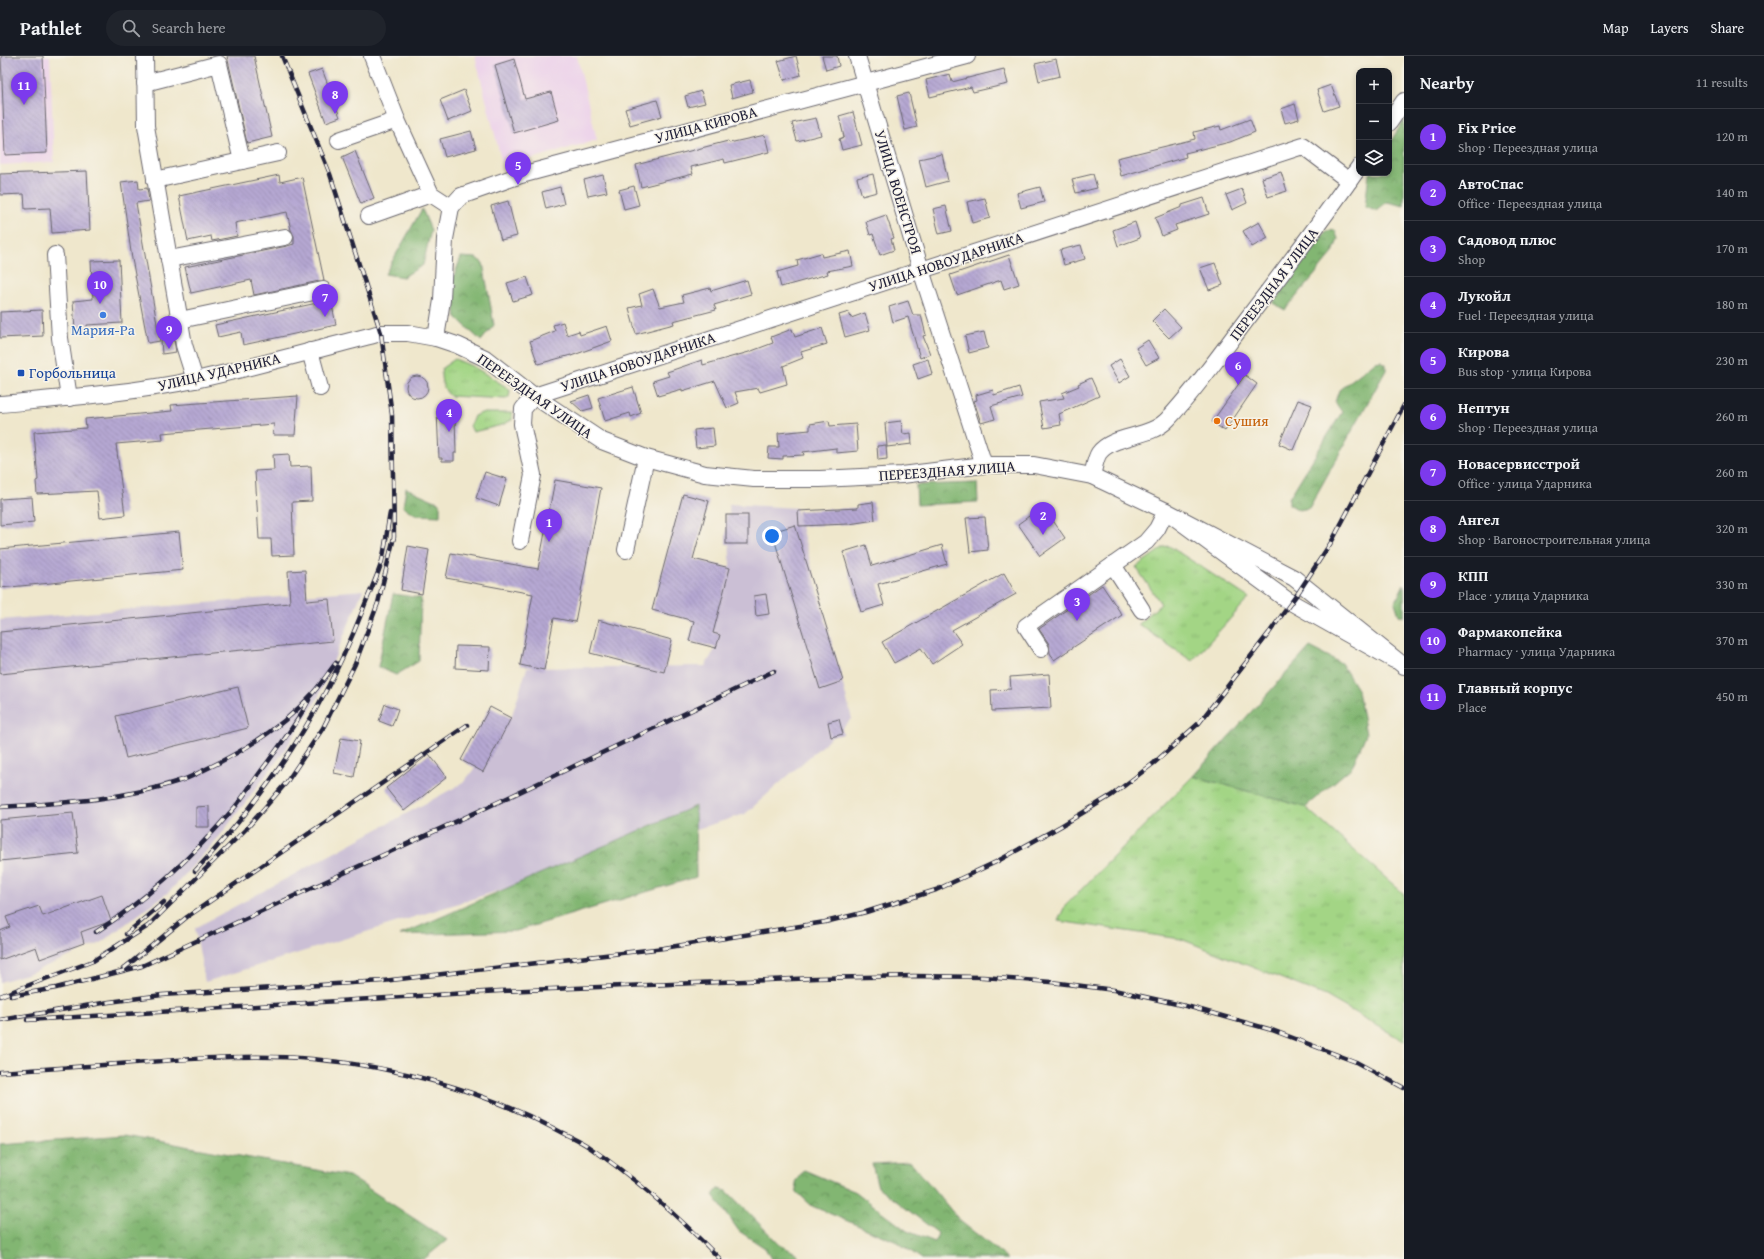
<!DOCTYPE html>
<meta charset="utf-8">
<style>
body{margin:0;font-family:"Gentium Book Plus",serif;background:#20242c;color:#f1f3f6}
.controls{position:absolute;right:12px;top:12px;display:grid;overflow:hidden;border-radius:8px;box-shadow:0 2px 6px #0003}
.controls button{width:36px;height:36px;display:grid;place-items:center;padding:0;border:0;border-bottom:1px solid #363941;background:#171b24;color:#f1f3f6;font:20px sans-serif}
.you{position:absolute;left:772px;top:480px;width:14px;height:14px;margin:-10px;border:3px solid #fff;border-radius:50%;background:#1a73e8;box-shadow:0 0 0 6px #1a73e833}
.badge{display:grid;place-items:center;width:26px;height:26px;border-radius:50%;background:#7c3aed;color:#fff;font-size:13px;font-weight:700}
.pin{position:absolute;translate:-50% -33px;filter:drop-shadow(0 1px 2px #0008)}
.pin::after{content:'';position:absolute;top:21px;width:14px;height:12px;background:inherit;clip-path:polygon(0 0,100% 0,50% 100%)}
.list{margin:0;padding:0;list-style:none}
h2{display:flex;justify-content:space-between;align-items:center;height:52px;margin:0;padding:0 16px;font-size:17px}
h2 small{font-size:13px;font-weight:400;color:#9ea1a6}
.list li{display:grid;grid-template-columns:26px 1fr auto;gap:12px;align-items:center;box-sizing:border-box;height:56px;padding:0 16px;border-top:1px solid #363941}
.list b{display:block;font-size:15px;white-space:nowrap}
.list p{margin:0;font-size:13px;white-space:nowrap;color:#9ea1a6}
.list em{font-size:13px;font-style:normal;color:#9ea1a6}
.icon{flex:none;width:22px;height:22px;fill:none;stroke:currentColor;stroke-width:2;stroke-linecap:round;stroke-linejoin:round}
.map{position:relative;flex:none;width:1404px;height:1203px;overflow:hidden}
header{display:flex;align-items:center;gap:24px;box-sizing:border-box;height:56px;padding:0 20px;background:#171b24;border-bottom:1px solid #363941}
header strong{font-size:19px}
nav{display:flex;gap:22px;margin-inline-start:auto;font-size:14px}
.search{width:280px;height:36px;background:#20242c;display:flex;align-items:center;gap:10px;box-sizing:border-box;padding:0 14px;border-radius:22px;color:#9ea1a6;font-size:15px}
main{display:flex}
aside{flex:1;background:#171b24}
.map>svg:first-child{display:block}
.built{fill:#ecd1ea}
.industrial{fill:#cbbfd5}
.grass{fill:url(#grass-tufts);stroke:#627c60}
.forest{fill:url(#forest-crowns);stroke:#526c56}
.building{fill:url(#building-back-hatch)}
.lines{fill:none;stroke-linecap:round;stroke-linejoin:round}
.minor-casing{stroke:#6a676e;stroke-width:18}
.minor{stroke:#fff;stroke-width:16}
.rail-casing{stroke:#22223b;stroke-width:4.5}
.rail{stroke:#f7f3e8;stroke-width:3;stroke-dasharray:9;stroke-linecap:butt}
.shop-dot{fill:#3f7fe0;stroke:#f7f3e8;stroke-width:1.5}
.transit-dot{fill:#1a4fb4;stroke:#f7f3e8;stroke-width:1.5}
.food-dot{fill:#e8710a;stroke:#f7f3e8;stroke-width:1.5}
.labels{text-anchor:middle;stroke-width:3;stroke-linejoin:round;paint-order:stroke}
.street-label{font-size:15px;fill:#22223b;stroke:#f7f3e8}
.shop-label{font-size:15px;fill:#366cbe;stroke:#f7f3e8}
.transit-label{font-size:15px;fill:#164399;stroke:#f7f3e8;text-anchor:start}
.food-label{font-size:15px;fill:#c56008;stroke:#f7f3e8;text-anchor:start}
</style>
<header>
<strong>Pathlet</strong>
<div class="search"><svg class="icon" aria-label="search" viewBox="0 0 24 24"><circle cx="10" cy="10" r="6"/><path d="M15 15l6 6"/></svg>Search here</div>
<nav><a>Map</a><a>Layers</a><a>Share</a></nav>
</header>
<main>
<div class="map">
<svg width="1404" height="1203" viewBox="0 0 1404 1203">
<defs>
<pattern id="grass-tufts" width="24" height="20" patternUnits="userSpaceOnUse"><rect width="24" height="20" fill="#a3d585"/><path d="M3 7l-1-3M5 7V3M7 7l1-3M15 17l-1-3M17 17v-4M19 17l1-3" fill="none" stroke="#8cb774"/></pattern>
<pattern id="forest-crowns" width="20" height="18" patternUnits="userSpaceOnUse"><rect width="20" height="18" fill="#82b672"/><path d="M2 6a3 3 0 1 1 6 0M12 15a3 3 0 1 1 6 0" fill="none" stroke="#6a945f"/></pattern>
<pattern id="building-back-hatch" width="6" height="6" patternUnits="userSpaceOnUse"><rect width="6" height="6" fill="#b6a8d3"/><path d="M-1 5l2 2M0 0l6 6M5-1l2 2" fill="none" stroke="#9488ac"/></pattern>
</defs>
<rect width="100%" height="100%" fill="#f7f3e8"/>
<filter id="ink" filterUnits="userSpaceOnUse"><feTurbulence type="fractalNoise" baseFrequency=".025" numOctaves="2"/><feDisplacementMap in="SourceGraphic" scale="8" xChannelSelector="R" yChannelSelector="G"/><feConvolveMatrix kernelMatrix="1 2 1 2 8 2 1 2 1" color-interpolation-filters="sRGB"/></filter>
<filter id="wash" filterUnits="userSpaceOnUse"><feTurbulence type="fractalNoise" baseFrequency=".012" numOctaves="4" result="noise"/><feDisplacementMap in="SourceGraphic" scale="16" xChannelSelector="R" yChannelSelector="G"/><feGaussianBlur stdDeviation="0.9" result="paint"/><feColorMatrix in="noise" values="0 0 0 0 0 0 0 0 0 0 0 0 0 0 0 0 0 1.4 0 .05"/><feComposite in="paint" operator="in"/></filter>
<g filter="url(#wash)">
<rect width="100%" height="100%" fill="#efe7cc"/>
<g class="built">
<polygon points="0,0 50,0 54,106 0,109"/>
<polygon points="475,0 577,0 597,84 503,111"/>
</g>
<g class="industrial">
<polygon points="729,448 796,452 852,663 745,758 205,926 195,872 463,727 475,712 483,716 511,662 527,612 705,610 716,592 720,579 713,577 730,512"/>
<polygon points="363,534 318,642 285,694 220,780 170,835 99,888 27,918 0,926 0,564"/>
</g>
<g class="grass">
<path d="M455,303l19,8 34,21 2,3 -1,6 -3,2 -56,-3c-7,-7 -11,-18 -8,-28z"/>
<polygon points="481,357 512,357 512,364 502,369 473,376 470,370 474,360"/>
<polygon points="1169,490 1249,542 1192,605 1138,568 1161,548 1136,511 1164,491"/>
<polygon points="1193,720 1305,751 1404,838 1404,985 1326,940 1181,883 1058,865 1065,850"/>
</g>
<g class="forest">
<polygon points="1404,64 1404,150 1387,146 1376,155 1365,151 1369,118 1370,117 1389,117 1389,88"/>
<polygon points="422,153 431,174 423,209 403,221 385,218"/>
<polygon points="1335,174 1338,183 1333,197 1285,254 1273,247 1326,175"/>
<polygon points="461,201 476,202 483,207 494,269 481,285 456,261 451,228"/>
<polygon points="1381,305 1386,308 1386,314 1309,452 1299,454 1289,448 1289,442 1342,356 1335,346 1339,334 1375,306"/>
<polygon points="977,427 978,446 917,449 916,429"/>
<polygon points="406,432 440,447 440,460 417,459 403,451"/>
<polygon points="1404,528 1404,561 1399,559 1395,547"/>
<polygon points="393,538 421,542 419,605 396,619 378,611"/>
<polygon points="1310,591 1341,607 1358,635 1366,678 1352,711 1305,751 1193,720"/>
<polygon points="695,750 696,821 516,875 400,879"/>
<polygon points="125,1079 349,1120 447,1184 424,1203 0,1203 0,1088"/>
<polygon points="911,1106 960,1165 1008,1203 922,1203 897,1186 812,1150 797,1136 795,1126 804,1114 856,1136 907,1175 935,1186 938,1177 878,1131 872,1108"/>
<polygon points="718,1133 727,1135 780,1189 796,1197 801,1203 771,1203 765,1192 739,1175 713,1139"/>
</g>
<g id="blocks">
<g class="building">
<polygon points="1,0 43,0 47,97 5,99"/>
<polygon points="227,0 254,0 272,81 247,87"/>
<polygon points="796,0 801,19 784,24 778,5"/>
<polygon points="822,0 837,0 839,10 826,14"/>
<polygon points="514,3 525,43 551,36 559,64 514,77 495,9"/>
<polygon points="1056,3 1060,20 1039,25 1035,8"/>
<polygon points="322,13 340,61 326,66 308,18"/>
<polygon points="1004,13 1008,28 973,36 971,31 930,41 926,24 950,18 952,26"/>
<polygon points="750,24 753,36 732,42 729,29"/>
<polygon points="1331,29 1339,50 1324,55 1317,34"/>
<polygon points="464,34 472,55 448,65 440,44"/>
<polygon points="701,35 705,47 688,51 685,40"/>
<polygon points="909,37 917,71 905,74 897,40"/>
<polygon points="657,44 662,60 630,69 625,53"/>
<polygon points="1295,48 1299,63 1285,67 1281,53"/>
<polygon points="853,56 862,89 842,94 839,83 844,81 839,60"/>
<polygon points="816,62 821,79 797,85 792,67"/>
<polygon points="1250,63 1255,76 1230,86 1185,97 1186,101 1121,120 1117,102 1195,83 1194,76 1220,70 1221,74"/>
<polygon points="471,75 476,93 445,101 440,83"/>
<polygon points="765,79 769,96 725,107 724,103 691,111 693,118 641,131 636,109 728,85 729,87"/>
<polygon points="355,95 374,142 361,148 342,101"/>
<polygon points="942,98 948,125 926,131 919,103"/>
<polygon points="87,115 90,174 52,177 50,152 25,153 24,138 0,139 0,118"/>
<polygon points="1281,116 1287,135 1268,141 1262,122"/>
<polygon points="873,118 877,136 862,140 857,122"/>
<polygon points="1093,118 1097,132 1076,137 1072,123"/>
<polygon points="279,119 280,126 302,121 324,224 254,239 251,224 191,237 185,211 287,190 294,188 294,180 291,174 287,156 235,167 237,180 212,185 211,180 188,185 179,140"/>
<polygon points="603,119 607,136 588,140 584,124"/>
<polygon points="138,124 139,133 147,132 149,145 136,147 160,285 148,287 132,203 121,126"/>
<polygon points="634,130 639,149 624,153 619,134"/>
<polygon points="560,131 564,148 546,153 542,136"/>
<polygon points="1040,131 1044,146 1021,152 1017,137"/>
<polygon points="1242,133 1247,147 1232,154 1226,139"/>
<polygon points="985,142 990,162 972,167 967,146"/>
<polygon points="1204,142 1209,158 1175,169 1177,174 1162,180 1155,162 1182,151 1182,149"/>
<polygon points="508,145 517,180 501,184 491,150"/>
<polygon points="946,150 952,175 939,178 933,153"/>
<polygon points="886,159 894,182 891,183 894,194 880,199 873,178 870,179 866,166"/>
<polygon points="1135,166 1140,182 1118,190 1113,174"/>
<polygon points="1259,166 1268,182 1252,191 1243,175"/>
<polygon points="1081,189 1085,203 1064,209 1060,194"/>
<polygon points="850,195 853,210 827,215 828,218 781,231 777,216 798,210 797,204 821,197 822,201"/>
<polygon points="1009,199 1019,228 1004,233 1001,224 957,239 950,219"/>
<polygon points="119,204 122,267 87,269 87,274 75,274 73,245 93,243 91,205"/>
<polygon points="1215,207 1223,229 1209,234 1200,212"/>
<polygon points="527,221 533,239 513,245 507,227"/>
<polygon points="747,224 751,238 714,249 716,254 673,265 674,268 636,278 629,252 642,249 639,238 653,233 660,251 684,246 682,239 710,232 711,235"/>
<polygon points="331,244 336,269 243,289 241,276 218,281 215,269"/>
<polygon points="908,245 913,259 921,259 926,279 923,280 930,298 920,302 908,261 893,266 889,251"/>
<polygon points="1164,253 1181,271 1169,282 1152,265"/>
<polygon points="42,254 43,280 0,282 0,256"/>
<polygon points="849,256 851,262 865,257 870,274 845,281 839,259"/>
<polygon points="563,266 567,279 579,275 580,279 607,270 612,285 571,300 571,299 538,308 530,285 555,275 553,269"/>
<polygon points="822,272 827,288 801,296 803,302 783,310 787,328 760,336 758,332 735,336 739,347 727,352 715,325 682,335 682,333 658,340 653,325 669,320 667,316 702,304 703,309 749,296 773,287 771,281 792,273 795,281"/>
<polygon points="984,276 988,292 969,297 965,280"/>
<polygon points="174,284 176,296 162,298 161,285"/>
<polygon points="1148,284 1159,302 1146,309 1136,292"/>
<polygon points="928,303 932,318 918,323 913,308"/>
<polygon points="1120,303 1130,320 1119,327 1109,310"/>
<polygon points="1245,319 1257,328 1225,375 1212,366"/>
<circle cx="417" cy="331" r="11"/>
<polygon points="1091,322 1099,340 1059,358 1061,369 1044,372 1039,346 1064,342 1062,337 1079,330 1078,328"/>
<polygon points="633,331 641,357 631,361 630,357 605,365 598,342"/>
<polygon points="1019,331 1022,341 991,350 995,363 981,367 974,345 977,344 976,339 993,334 994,339"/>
<polygon points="589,339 593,352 582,355 571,345"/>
<polygon points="298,340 295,379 273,379 274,368 162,377 163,384 116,388 125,459 100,462 97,435 37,438 36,425 38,424 34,376 86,372 85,363 172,355 171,349"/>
<polygon points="1298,344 1312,349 1293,394 1279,388"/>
<polygon points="437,355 455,360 456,397 454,397 454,405 442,405 442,402 439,402"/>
<polygon points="829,365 830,370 856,368 858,395 836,397 836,392 803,396 804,399 783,400 783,403 768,402 769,391 779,391 778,377 810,374 810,368"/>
<polygon points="901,365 903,378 911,377 912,388 887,391 885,367"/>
<polygon points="713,372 715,390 696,392 694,374"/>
<polygon points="886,389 887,403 878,404 877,390"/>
<polygon points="289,398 290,411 311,410 312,445 292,446 294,499 272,500 271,483 259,483 255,415 274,414 273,399"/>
<polygon points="485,416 507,423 499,450 476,442"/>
<polygon points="555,424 601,432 575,566 554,562 544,614 520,609 533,538 446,522 451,497 538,513"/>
<polygon points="683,438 709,445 693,503 730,512 713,577 720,579 716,592 689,585 694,565 652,554"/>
<polygon points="32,441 34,466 0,469 0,443"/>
<polygon points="873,446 875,464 849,468 799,470 798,455 858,452 858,448"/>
<polygon points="1043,450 1065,482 1040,500 1018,468"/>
<rect x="726" y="459" width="22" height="29"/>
<polygon points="985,461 988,494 970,496 966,462"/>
<polygon points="795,469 843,625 820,633 772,476"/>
<polygon points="179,476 183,514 0,532 0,493"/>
<polygon points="866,489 872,510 942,489 947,508 878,528 884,549 861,556 843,496"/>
<polygon points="408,490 429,494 422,538 401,534"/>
<polygon points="305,514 307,545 329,543 333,585 0,618 0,576 290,547 288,515"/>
<polygon points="1004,517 1016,538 952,574 962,588 932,608 921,592 894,607 882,586"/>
<polygon points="1102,529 1122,559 1054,604 1050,597 1049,588 1039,573"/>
<polygon points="766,538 769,558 756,560 754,540"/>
<polygon points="598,564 672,584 664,616 590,597"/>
<polygon points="456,590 490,591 489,614 455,612"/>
<polygon points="1049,618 1051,652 992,655 991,634 1011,633 1010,621"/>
<polygon points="238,631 248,672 126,702 116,660"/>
<polygon points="385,648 398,653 392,670 379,665"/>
<polygon points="490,651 511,662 483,716 461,704"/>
<polygon points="839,663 843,678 831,681 828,666"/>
<polygon points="341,682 360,685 354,721 334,717"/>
<polygon points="429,698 447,721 404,755 386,732"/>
<polygon points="209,750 209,771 196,771 196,751"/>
<polygon points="73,757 78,797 0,805 0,764"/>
<polygon points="102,839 111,865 81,876 84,887 40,903 36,891 0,904 0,875 10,871 6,861 39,850 43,860"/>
</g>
</g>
</g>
<g filter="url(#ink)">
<use href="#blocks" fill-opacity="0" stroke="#6a676e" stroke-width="1"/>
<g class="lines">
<g class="minor-casing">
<g id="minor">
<polyline points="145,0 146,70 184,289 195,324"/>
<polyline points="372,0 397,64 431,138 451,151"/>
<polyline points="857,0 921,214 984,409"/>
<polyline points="145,27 219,8 242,105"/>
<polyline points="1389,67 1404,45"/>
<polyline points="339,84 397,64"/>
<polyline points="155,124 278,97"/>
<polyline points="451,151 461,140 521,119 967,0"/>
<polyline points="369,160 431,138"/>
<polyline points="55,199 60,282 69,342"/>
<polyline points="169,203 285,181"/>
<polyline points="180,264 323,234"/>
<polyline points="436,282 442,244 445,183 451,151"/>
<polyline points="310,295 320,332"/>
<path d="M0,348c65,-6 131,-11 195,-24 63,-14 124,-31 186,-47h27l28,5 21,7 28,13 49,38 68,45 44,17 59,16 49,5h66l82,-4 82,-10h50l58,11 74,35 -9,18 -11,13 -120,84 15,23"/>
<path d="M1092,420c2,-7 3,-17 7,-23 14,-19 51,-14 69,-34 28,-30 51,-63 76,-96 39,-51 78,-103 115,-156"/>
<polyline points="520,485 533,419 522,368 523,353 534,340 1303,90 1349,125"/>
<polyline points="626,494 646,402"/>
<polyline points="1113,509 1142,554"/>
<polyline points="1394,604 1287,544 1166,455 1294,522 1404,610"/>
</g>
</g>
<use href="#minor" class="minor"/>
<g class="rail-casing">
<g id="rail">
<path d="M0,751c60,-4 122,-7 179,-26 9,-2 17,-7 25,-11 40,-19 79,-43 108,-76 9,-10 16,-21 24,-31"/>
<path d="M195,815c72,-75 129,-162 167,-259 6,-17 15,-34 20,-51 4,-16 5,-33 8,-48"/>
<path d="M96,876c53,-34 98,-77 139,-125 9,-11 17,-24 26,-36 17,-23 35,-46 48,-71"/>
<polyline points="126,878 164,846"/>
<polyline points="123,913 187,861 467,669"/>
<polyline points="0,940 93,905 148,870 248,771 286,727 323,672 355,608 378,547 394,481 392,359 381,277 330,118 282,0"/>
<polyline points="11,940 56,932 142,910 507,742 774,615"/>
<polyline points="0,964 109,946 162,939 383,925 664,892 825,866 866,856 936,834 996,806 1061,770 1112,739 1154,707 1199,667 1269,577 1298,537 1332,485 1404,349"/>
<polyline points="27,964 500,935 816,922 914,920 983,921 1051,926 1114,934 1190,951 1272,974 1356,1006 1404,1032"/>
<path d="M0,1016c49,-3 99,-7 148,-10 54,-4 110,-8 164,-3 83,7 169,31 243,70 11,6 24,11 34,18 48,32 91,71 131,112"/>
</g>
</g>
<use href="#rail" class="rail"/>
</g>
</g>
<circle class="shop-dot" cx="103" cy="259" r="4"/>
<rect class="transit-dot" x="17" y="313" width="8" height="8" rx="2"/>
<circle class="food-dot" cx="1217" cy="365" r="4"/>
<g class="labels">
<g class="street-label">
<text transform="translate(706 69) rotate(-15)" y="5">УЛИЦА КИРОВА</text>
<text transform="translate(898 136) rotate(73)" y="5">УЛИЦА ВОЕНСТРОЯ</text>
<text transform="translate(946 206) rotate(-18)" y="5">УЛИЦА НОВОУДАРНИКА</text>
<text transform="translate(1274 228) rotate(-53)" y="5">ПЕРЕЕЗДНАЯ УЛИЦА</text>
<text transform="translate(638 306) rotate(-18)" y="5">УЛИЦА НОВОУДАРНИКА</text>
<text transform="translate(219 316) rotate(-13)" y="5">УЛИЦА УДАРНИКА</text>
<text transform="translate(535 340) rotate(35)" y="5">ПЕРЕЕЗДНАЯ УЛИЦА</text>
<text transform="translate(947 415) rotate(-4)" y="5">ПЕРЕЕЗДНАЯ УЛИЦА</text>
</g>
<g class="shop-label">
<text x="103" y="279">Мария-Ра</text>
</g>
<g class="transit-label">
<text x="29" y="322">Горбольница</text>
</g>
<g class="food-label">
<text x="1225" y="370">Сушия</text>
</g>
</g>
</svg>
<div class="controls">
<button>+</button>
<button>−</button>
<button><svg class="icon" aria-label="layers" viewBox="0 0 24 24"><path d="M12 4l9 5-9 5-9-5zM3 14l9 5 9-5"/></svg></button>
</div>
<div class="you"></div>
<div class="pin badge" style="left:549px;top:486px">1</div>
<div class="pin badge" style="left:1043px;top:479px">2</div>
<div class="pin badge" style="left:1077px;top:565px">3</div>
<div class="pin badge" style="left:449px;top:376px">4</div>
<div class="pin badge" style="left:518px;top:129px">5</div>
<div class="pin badge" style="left:1238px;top:329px">6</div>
<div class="pin badge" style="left:325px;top:261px">7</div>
<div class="pin badge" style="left:335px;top:58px">8</div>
<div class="pin badge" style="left:169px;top:293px">9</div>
<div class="pin badge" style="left:100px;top:248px">10</div>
<div class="pin badge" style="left:24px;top:49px">11</div>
</div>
<aside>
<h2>Nearby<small>11 results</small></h2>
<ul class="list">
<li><span class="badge">1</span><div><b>Fix Price</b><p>Shop · Переездная улица</p></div><em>120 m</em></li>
<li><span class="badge">2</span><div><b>АвтоСпас</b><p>Office · Переездная улица</p></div><em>140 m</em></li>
<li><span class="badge">3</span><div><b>Садовод плюс</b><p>Shop</p></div><em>170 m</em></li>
<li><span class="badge">4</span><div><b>Лукойл</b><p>Fuel · Переездная улица</p></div><em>180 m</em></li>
<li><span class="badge">5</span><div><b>Кирова</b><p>Bus stop · улица Кирова</p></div><em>230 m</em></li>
<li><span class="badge">6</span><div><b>Нептун</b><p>Shop · Переездная улица</p></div><em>260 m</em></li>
<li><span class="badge">7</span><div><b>Новасервисстрой</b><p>Office · улица Ударника</p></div><em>260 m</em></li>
<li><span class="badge">8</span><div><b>Ангел</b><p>Shop · Вагоностроительная улица</p></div><em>320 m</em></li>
<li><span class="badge">9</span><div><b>КПП</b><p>Place · улица Ударника</p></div><em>330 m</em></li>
<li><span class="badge">10</span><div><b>Фармакопейка</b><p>Pharmacy · улица Ударника</p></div><em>370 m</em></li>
<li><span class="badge">11</span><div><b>Главный корпус</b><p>Place</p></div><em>450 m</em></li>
</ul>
</aside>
</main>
